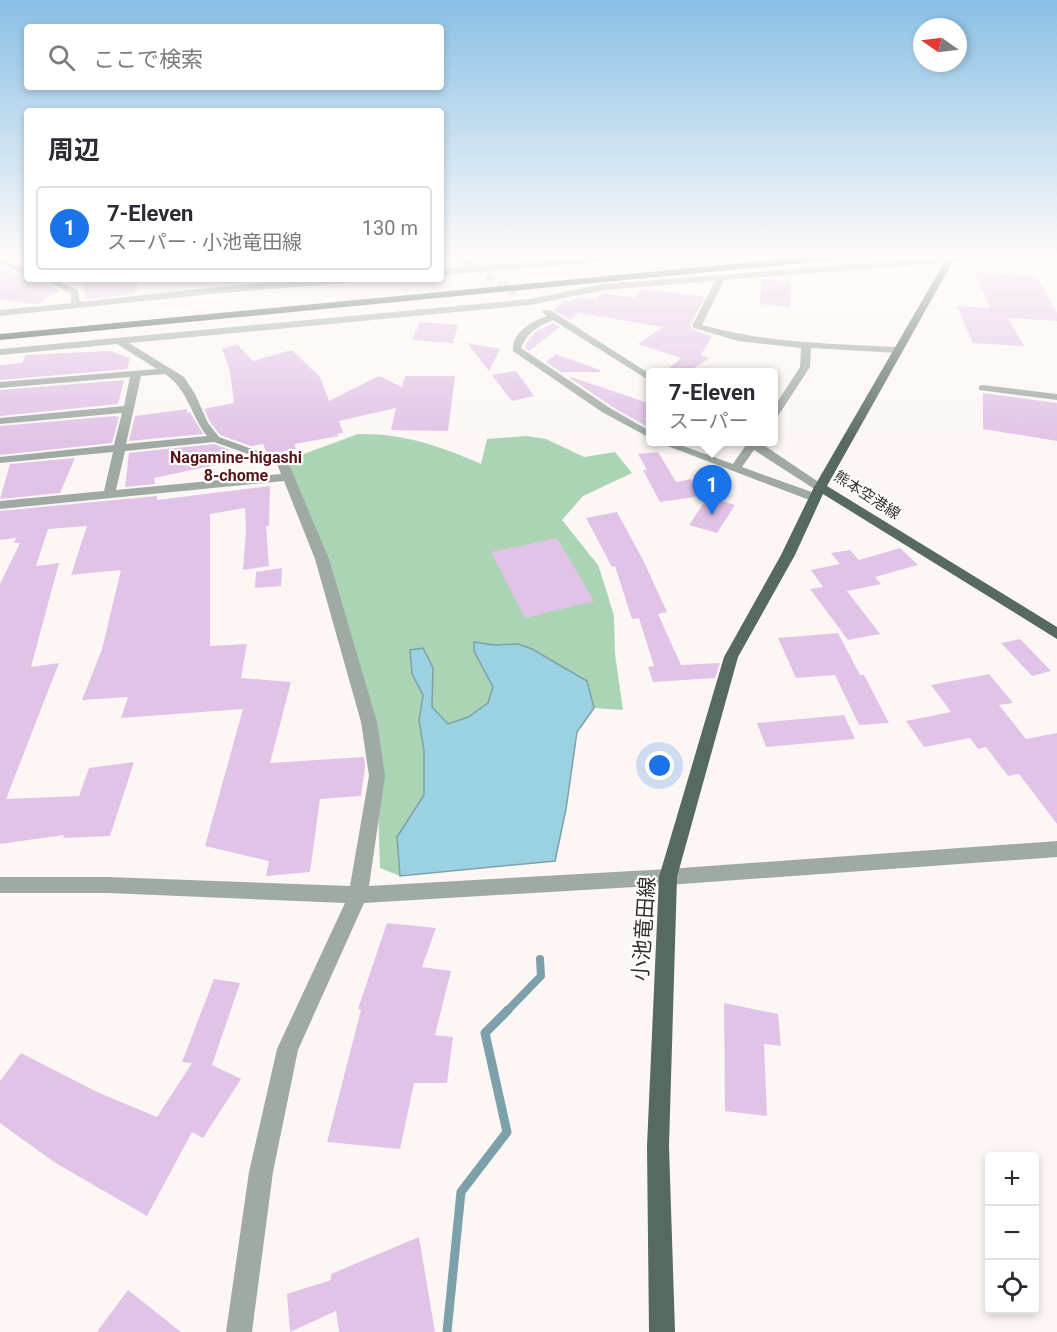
<!DOCTYPE html>
<html lang="ja">
<meta charset="utf-8">
<style>
body{margin:0;font-family:Roboto,"Noto Sans JP",sans-serif;background:#f7f7f7;color:#2b2b33}
.controls{position:absolute;right:18px;bottom:18px;display:grid;overflow:hidden;border-radius:6px;box-shadow:0 3px 9px #0003}
.controls button{width:54px;height:54px;display:grid;place-items:center;padding:0;border:0;border-bottom:2px solid #e1e1e2;background:#fff;color:#2b2b33;font:30px sans-serif}
.compass{position:absolute;left:913px;top:18px;width:54px;height:54px;border-radius:50%;background:#fff;box-shadow:0 3px 9px #0003;rotate:284deg}
.you{position:absolute;left:660px;top:766px;width:21px;height:21px;margin:-15px;border:4px solid #fff;border-radius:50%;background:#1a73e8;box-shadow:0 0 0 9px #1a73e833}
.badge{display:grid;place-items:center;width:39px;height:39px;border-radius:50%;background:#1a73e8;color:#fff;font-size:20px;font-weight:700}
.pin{position:absolute;translate:-50% -50px;filter:drop-shadow(0 2px 3px #0008)}
.pin::after{content:'';position:absolute;top:32px;width:21px;height:18px;background:inherit;clip-path:polygon(0 0,100% 0,50% 100%)}
.popup{position:absolute;left:646px;top:368px;width:132px;height:78px;box-sizing:border-box;display:grid;place-content:center;border-radius:6px;background:#fff;filter:drop-shadow(0 2px 4px #0005);font-size:20px;white-space:nowrap;color:#7c7c81}
.popup b{font-size:22px;color:#2b2b33}
.popup::after{content:'';position:absolute;left:50%;top:100%;margin-left:-12px;border:12px solid transparent;border-top-color:#fff}
.list{margin:0;padding:0;list-style:none}
h2{display:flex;justify-content:space-between;align-items:center;height:78px;margin:0;padding:0 24px;font-size:26px}
h2 small{font-size:20px;font-weight:400;color:#7c7c81}
.list li{display:grid;grid-template-columns:39px 1fr auto;gap:18px;align-items:center;box-sizing:border-box;height:84px;margin:0 12px 12px;padding:0 12px;border:2px solid #e1e1e2;border-radius:6px}
.list b{display:block;font-size:22px;white-space:nowrap}
.list p{margin:0;font-size:20px;white-space:nowrap;color:#7c7c81}
.list em{font-size:20px;font-style:normal;color:#7c7c81}
.icon{flex:none;width:33px;height:33px;fill:none;stroke:currentColor;stroke-width:2;stroke-linecap:round;stroke-linejoin:round}
.map{position:relative;flex:none;width:1057px;height:1332px;overflow:hidden}
.search{position:absolute;background:#fff;box-shadow:0 3px 9px #0003;left:24px;top:24px;width:420px;height:66px;display:flex;align-items:center;gap:15px;box-sizing:border-box;padding:0 21px;border-radius:6px;color:#7c7c81;font-size:22px}
.panel{position:absolute;background:#fff;box-shadow:0 3px 9px #0003;left:24px;top:108px;width:420px;height:174px;border-radius:6px}
.map>svg:first-child{display:block}
.forest{fill:#abd4b5}
.water{fill:#9bd2e1;stroke:#7da1aa;stroke-width:1.5}
.lines{fill:none;stroke-linecap:round;stroke-linejoin:round}
.stream-far1{stroke:#7da1aa;stroke-width:8}
.stream{stroke:#7da1aa;stroke-width:9}
.building{fill:#e1c3e7}
.minor-tunnel{stroke:#d5cfcb;stroke-width:9;stroke-dasharray:9 4.5;stroke-linecap:butt}
.minor{fill:#9faaa4;fill-rule:evenodd}
.major{fill:#576a5f;fill-rule:evenodd}
.highway{fill:#3d5447;fill-rule:evenodd}
.labels{text-anchor:middle;stroke-width:4.5;stroke-linejoin:round;paint-order:stroke}
.far-street-label{font-size:15px;fill:#382e29;stroke:#fff}
.far-neighbourhood-label{font-size:16px;font-weight:bold;fill:#581316;stroke:#fff}
.near-street-label{font-size:21px;fill:#382e29;stroke:#fff}
</style>
<div class="map">
<svg width="1057" height="1332" viewBox="0 0 1057 1332">
<rect width="100%" height="100%" fill="#fcf7f4"/>
<path class="forest" d="M358,434c44,-1 83,12 123,30l6,-25 40,-3 19,3 38,18 31,-5 17,21 -49,23 -21,24 36,45 7,21 9,30 1,38 8,56 -29,-2 -7,-27 -55,-32 -14,-5 -24,1 -19,-3 -1,9 19,36 -5,16 -20,14 -20,7 -16,-16 1,-40 -10,-20 -13,2 2,24 11,21 -4,26 5,29v45l-27,42 3,39 -20,-8 -3,-92 -43,-167 -52,-147z"/>
<polygon class="water" points="474,642 494,645 518,644 532,649 587,681 594,708 577,732 566,809 555,861 400,876 397,837 424,795 424,750 419,721 423,695 412,674 410,650 423,648 433,668 432,707 448,724 468,717 488,703 493,687 474,651"/>
<g class="lines">
<polyline class="stream-far1" points="507,1011 541,976 540,959"/>
<polyline class="stream" points="447,1332 461,1192 507,1132 485,1033 508,1010"/>
</g>
<g class="building">
<polygon points="0,267 27,277 27,279 37,279 59,290 38,304 0,300"/>
<polygon points="974,272 1037,276 1057,313 1057,321 1008,318 1024,346 973,343 957,306 990,308"/>
<polygon points="95,279 139,279 134,294 86,299 83,284"/>
<polygon points="762,279 791,281 790,307 760,304"/>
<polygon points="641,289 702,296 704,298 690,326 693,330 712,336 701,355 709,358 688,372 664,372 681,358 638,344 663,327 579,313 570,320 554,310 565,300 569,302 579,297 595,300 603,293 634,298"/>
<polygon points="420,322 458,325 453,343 412,340"/>
<polygon points="553,323 560,327 529,351 524,347 535,332"/>
<polygon points="467,343 500,349 489,371"/>
<polygon points="237,344 253,361 292,350 320,377 329,401 379,376 402,387 405,376 455,376 448,431 391,430 396,408 339,421 343,433 337,434 339,436 294,444 296,449 272,454 266,451 263,444 251,446 220,435 210,422 204,409 234,403 230,371 222,349"/>
<polygon points="110,351 130,358 127,369 0,380 0,365 22,363 26,355"/>
<polygon points="556,354 600,370 600,372 561,372 546,362"/>
<polygon points="516,371 527,386 534,396 512,401 492,375"/>
<polygon points="571,377 651,404 651,429 611,406 570,378"/>
<polygon points="124,380 118,404 0,416 0,390"/>
<polygon points="983,393 1057,403 1057,441 983,429"/>
<polygon points="187,409 187,413 190,412 203,434 129,441 135,416"/>
<polygon points="115,416 119,417 112,443 0,455 0,426"/>
<polygon points="214,444 230,450 219,452 220,464 154,478 155,484 125,487 129,453"/>
<polygon points="658,452 676,482 691,479 701,496 660,502 643,470 647,470 638,454"/>
<polygon points="75,458 60,493 0,499 10,464"/>
<polygon points="270,486 269,526 266,526 269,566 243,570 246,530 245,508 210,514 210,646 247,644 241,678 291,682 270,763 364,757 365,767 361,796 320,799 310,872 266,876 269,861 205,846 243,709 121,718 128,697 82,700 102,649 121,570 71,575 87,526 48,529 36,566 59,563 31,667 59,663 6,799 79,796 89,768 134,762 110,836 63,838 64,835 0,844 0,584 20,543 14,543 16,538 0,540 0,511 157,496 157,500"/>
<polygon points="708,497 735,505 717,533 689,525"/>
<polygon points="617,512 643,560 667,612 658,614 681,665 720,663 715,678 653,682 648,667 654,666 639,618 632,619 615,566 612,567 586,518"/>
<polygon points="557,538 594,601 525,618 491,552"/>
<polygon points="900,548 918,565 875,577 881,584 847,591 880,634 848,640 810,589 823,587 811,570 840,564 831,553 850,550 859,560"/>
<polygon points="282,568 281,586 255,588 256,572"/>
<polygon points="838,633 860,675 864,675 889,723 859,725 835,675 796,678 778,638"/>
<polygon points="1020,639 1051,671 1032,676 1001,643"/>
<polygon points="989,674 1013,703 999,705 1026,739 1057,733 1057,824 1019,774 1008,776 986,747 978,749 970,738 924,747 906,721 951,712 931,685"/>
<polygon points="844,715 855,739 766,747 757,723"/>
<polygon points="387,923 436,928 422,967 451,971 435,1035 453,1037 447,1083 414,1083 400,1149 327,1142 361,1010 358,1009"/>
<polygon points="214,979 240,983 212,1065 241,1079 203,1138 192,1132 147,1216 54,1162 0,1123 0,1081 21,1053 97,1092 157,1117 192,1063 182,1062"/>
<polygon points="724,1003 778,1014 781,1046 764,1044 767,1116 725,1111"/>
<polygon points="419,1237 435,1332 339,1332 336,1311 290,1332 287,1294 331,1280 331,1274"/>
<polygon points="128,1290 181,1332 97,1332"/>
</g>
<g class="lines">
<polyline class="minor-tunnel" points="487,275 516,293"/>
<g class="minor">
<polygon points="449,256 459,256 478,266 607,256 638,256 634,259 441,275 441,269 467,267"/>
<path d="M961,256h32l-4,3 -265,21 -22,45c65,18 129,19 196,22l5,3 -5,3 -87,-5 -1,19 -32,49 -4,1v-10l26,-40 1,-19 -63,-7 -44,-13 -2,-2 23,-45 -111,9 -74,15 -401,38 55,34 11,17 13,29 11,14 69,25 41,97 48,163 8,54 -16,110 299,-17 389,-28v16l-389,28 -304,18 -66,147 -25,122 -21,160h-26l23,-160 28,-123 68,-146 -237,-10h-108v-16h108l242,9 19,-110 -8,-54 -46,-163 -31,-78 -284,28v-8l104,-10 9,-39 -113,11v-6l114,-12 8,-32 -122,11v-6l124,-12 6,-29 -130,11v-6l157,-13 -40,-25 -117,11v-6l530,-50 74,-15zM165,374c23,15 26,42 42,62l-81,8 15,-68zM214,442l63,22 4,10 -165,16 9,-39z"/>
<polygon points="0,259 27,269 27,275 0,265"/>
<path d="M41,279h11l26,11 2,12c94,-10 188,-23 282,-23l-4,3 -137,11 -221,23v-6l71,-7v-10z"/>
<path d="M544,310h6l100,64v7l-97,-61c-14,6 -26,12 -32,28l89,60 40,23v7l-48,-26 -89,-61c-2,-18 19,-30 34,-35l-5,-4z"/>
<polygon points="983,385 1057,394 1057,400 979,390 979,386"/>
<polygon points="657,442 672,442 733,464 746,445 744,442 759,442 826,487 820,491 816,490 754,450 742,467 820,495 820,501 812,501"/>
</g>
<polygon class="major" points="948,256 956,256 827,486 1057,627 1057,639 823,494 795,555 738,657 677,877 669,1146 675,1332 649,1332 647,1146 659,877 724,657 781,555 814,487"/>
<polygon class="highway" points="816,256 850,256 845,259 0,340 0,334"/>
</g>
<linearGradient id="sky" x2="0" y2="1"><stop stop-color="#89c0e5"/><stop offset="0.58" stop-color="#fefbfa"/><stop offset="1" stop-color="#fefbfa" stop-opacity="0"/></linearGradient>
<rect width="1057" height="442" fill="url(#sky)"/>
<g class="labels">
<g class="far-street-label">
<text transform="translate(867 495) rotate(33)" y="5">熊本空港線</text>
</g>
<g class="far-neighbourhood-label">
<text x="236" y="463">Nagamine-higashi<tspan x="236" dy="18">8-chome</tspan></text>
</g>
<g class="near-street-label">
<text transform="translate(644 929) rotate(-86)" y="7">小池竜田線</text>
</g>
</g>
</svg>
<div class="controls">
<button>+</button>
<button>−</button>
<button><svg class="icon" aria-label="locate" viewBox="0 0 24 24"><circle cx="12" cy="12" r="6"/><path d="M12 2v4M12 18v4M2 12h4M18 12h4"/></svg></button>
</div>
<svg class="compass" viewBox="-18 -18 36 36"><path d="M0-13l5 13h-10z" fill="#e53935"/><path d="M0 13l5-13h-10z" fill="#7c7c81"/></svg>
<div class="you"></div>
<div class="pin badge" style="left:712px;top:515px">1</div>
<div class="popup"><b>7-Eleven</b>スーパー</div>
<div class="search"><svg class="icon" aria-label="search" viewBox="0 0 24 24"><circle cx="10" cy="10" r="6"/><path d="M15 15l6 6"/></svg>ここで検索</div>
<section class="panel">
<h2>周辺<small></small></h2>
<ul class="list">
<li><span class="badge">1</span><div><b>7-Eleven</b><p>スーパー · 小池竜田線</p></div><em>130 m</em></li>
</ul>
</section>
</div>
